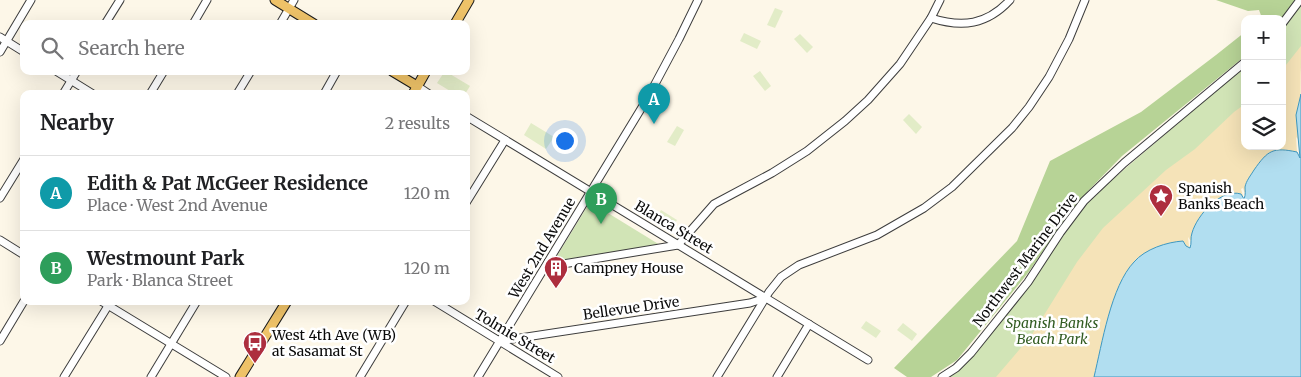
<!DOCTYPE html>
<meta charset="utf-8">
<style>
body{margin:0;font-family:Merriweather,serif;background:#f2f2f2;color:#202124}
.controls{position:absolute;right:15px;top:15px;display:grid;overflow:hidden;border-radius:10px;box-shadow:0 5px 20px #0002}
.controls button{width:45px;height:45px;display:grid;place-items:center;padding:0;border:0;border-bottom:1px solid #e0e0e0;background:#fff;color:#202124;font:25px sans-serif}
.you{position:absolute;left:564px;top:140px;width:18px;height:18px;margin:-12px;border:4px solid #fff;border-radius:50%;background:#1a73e8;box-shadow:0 0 0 8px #1a73e833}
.badge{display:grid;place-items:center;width:32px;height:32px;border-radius:50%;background:#7c3aed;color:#fff;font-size:16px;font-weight:700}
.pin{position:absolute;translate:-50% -41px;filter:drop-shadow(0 1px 2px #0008)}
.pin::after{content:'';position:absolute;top:26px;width:18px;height:15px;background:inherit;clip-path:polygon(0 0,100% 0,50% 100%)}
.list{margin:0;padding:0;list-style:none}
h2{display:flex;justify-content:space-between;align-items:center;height:65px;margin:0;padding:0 20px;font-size:21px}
h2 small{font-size:16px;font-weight:400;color:#757577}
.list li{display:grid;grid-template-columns:32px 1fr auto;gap:15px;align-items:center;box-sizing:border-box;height:75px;padding:0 20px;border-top:1px solid #e0e0e0}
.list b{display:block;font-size:19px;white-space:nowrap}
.list p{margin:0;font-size:16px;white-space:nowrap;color:#757577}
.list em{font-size:16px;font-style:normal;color:#757577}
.icon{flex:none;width:28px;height:28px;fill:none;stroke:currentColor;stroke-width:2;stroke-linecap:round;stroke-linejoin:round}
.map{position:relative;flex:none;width:1301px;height:377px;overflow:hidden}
.search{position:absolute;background:#fff;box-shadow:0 5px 20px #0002;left:20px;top:20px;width:450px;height:55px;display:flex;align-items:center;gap:12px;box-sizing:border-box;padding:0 18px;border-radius:10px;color:#757577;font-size:19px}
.panel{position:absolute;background:#fff;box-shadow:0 5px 20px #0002;left:20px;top:90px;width:450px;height:215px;border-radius:10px}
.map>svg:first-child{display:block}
.green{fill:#d1e4b6}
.forest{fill:#b7d396}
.sand{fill:#f5e3b8}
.pitch{fill:#e2ecc7}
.water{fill:#b1def0;stroke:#3e98c1}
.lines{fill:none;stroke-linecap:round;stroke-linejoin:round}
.minor-casing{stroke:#3d3d3d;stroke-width:9}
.major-casing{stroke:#1b1b1b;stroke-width:11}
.minor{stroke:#fff;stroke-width:7}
.major{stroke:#eec268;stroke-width:9}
.labels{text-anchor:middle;stroke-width:5;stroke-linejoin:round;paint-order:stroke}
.poi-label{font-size:14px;fill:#0a0a0a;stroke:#fff;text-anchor:start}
.street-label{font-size:14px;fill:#0a0a0a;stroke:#fff}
.park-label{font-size:14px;font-style:italic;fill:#315b21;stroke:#fff}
</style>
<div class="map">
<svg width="1301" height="377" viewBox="0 0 1301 377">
<rect width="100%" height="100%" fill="#fdf7e8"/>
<g class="green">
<polygon points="1301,4 1301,67 1288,145 1102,314 1091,377 947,377 977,351 1029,285 1076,215 1099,191 1245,66 1245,146 1282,146 1282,27"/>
<polygon points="590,202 660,245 554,261"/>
</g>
<g class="forest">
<polygon points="1216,0 1295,0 1281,19 1261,19 1262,18 1259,10 1248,11"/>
<polygon points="1245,32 1245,56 1122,156 1089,190 1071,210 1028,273 957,360 931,377 907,377 894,368 1017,241 1050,161 1141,112 1216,55"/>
</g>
<polygon class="sand" points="1301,46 1300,150 1298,139 1296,137 1297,152 1283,152 1245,194 1243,188 1241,189 1243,196 1238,195 1192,243 1188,237 1189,246 1101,377 996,377 1031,336 1077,262 1103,228 1166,170 1195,149 1234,112 1245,104 1245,146 1282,146 1282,70"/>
<g class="pitch">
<polygon points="775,8 783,11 775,28 767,25"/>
<polygon points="744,33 761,41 757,49 740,41"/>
<polygon points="800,34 813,47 807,53 794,39"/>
<polygon points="445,71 470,86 465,94 455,94 437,83"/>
<polygon points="760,71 771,86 765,91 753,76"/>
<polygon points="909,114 922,127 916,134 903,120"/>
<polygon points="531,123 554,137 546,149 524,135"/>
<polygon points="677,126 684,130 675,146 667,142"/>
<polygon points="661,210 677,220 672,227 657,217"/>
<polygon points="866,321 881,331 876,338 861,328"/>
<polygon points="903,323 917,334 912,341 897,330"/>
</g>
<path class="water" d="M1301,94v283h-207c8,-33 17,-91 40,-115 11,-13 33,-20 49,-21l3,5 4,2c2,-5 0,-10 2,-15 5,-18 29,-45 49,-39l3,5c2,-5 1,-8 1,-12 1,-6 6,-12 9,-17 14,-20 19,-23 43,-18l3,6 -4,-43z"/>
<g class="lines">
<g class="minor-casing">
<g id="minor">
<path d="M931,18c31,10 56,7 79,-18"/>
<polyline points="105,24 120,0"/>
<polyline points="193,24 207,0"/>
<polyline points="280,24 294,0"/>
<polyline points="1282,24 1300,0"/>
<polyline points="0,37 24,52"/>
<polyline points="0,52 31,0"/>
<polyline points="56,71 93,94"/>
<polyline points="417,86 429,94"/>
<polyline points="63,94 77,71"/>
<polyline points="150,94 164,71"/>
<polyline points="237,94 251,71"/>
<polyline points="324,94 337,71"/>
<polyline points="466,116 868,360"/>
<polyline points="0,198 24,159"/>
<polyline points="466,203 505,140"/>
<polyline points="0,240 24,255"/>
<polyline points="548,262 557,265 678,245 714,204 772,173 807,151 845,121 868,100 900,64 931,18 940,0"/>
<polyline points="101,301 226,377"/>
<polyline points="434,301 558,377"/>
<polyline points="0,341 24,301"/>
<polyline points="500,341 750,303 765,298"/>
<polyline points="64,377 111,301"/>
<polyline points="151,377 197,301"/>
<polyline points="360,377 406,301"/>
<polyline points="478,377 647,99 679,39 698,0"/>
<polyline points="717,377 769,292 781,277 799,265 877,235 924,208 952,187 1012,128 1029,107 1049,77 1069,39 1085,0"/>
<polyline points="777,377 809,324"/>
<polyline points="942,377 956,368 971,353 1028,282 1060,233 1084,201 1124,163 1245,62"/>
</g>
</g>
<g class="major-casing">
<g id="major">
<polyline points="275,0 314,24"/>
<polyline points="455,24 469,0"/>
<polyline points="392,71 417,86"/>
<polyline points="413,94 426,71"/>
<polyline points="240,377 287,301"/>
</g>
</g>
<use href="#minor" class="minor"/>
<use href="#major" class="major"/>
</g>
<defs>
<g id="sight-pin" transform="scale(1.25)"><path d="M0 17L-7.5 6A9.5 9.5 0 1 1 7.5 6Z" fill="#ad2e3e" stroke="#fff"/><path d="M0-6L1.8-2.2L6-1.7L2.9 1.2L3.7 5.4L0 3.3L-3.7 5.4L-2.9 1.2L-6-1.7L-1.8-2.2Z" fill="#fff"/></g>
<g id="building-pin" transform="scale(1.25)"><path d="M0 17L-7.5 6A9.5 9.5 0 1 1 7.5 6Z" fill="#ad2e3e" stroke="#fff"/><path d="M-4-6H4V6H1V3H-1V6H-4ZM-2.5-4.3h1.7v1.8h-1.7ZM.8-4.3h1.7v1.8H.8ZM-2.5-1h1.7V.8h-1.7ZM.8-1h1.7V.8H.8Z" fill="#fff"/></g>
<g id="bus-pin" transform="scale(1.25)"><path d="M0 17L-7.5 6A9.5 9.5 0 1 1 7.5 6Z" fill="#ad2e3e" stroke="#fff"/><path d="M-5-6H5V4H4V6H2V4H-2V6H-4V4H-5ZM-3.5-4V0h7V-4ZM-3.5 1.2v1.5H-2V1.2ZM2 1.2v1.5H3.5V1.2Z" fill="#fff"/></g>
</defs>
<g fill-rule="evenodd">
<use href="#sight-pin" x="1161" y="196"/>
<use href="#building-pin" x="556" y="268"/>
<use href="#bus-pin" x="255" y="343"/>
</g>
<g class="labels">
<g class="poi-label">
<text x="1178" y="193">Spanish<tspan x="1178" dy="16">Banks Beach</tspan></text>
<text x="574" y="273">Campney House</text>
<text x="272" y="340">West 4th Ave (WB)<tspan x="272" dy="16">at Sasamat St</tspan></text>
</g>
<g class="street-label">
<text transform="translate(674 227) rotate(31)" y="5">Blanca Street</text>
<text transform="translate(542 248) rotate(-59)" y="5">West 2nd Avenue</text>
<text transform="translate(1025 260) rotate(-53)" y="5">Northwest Marine Drive</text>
<text transform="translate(631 308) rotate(-8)" y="5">Bellevue Drive</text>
<text transform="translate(515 336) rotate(31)" y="5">Tolmie Street</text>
</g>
<g class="park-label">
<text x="1052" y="328">Spanish Banks<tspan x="1052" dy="16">Beach Park</tspan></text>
</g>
</g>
</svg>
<div class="controls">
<button>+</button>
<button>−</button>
<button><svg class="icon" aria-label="layers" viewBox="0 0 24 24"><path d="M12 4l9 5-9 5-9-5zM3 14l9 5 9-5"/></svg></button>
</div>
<div class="you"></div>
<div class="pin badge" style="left:654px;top:124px;background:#0f9aa8">A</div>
<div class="pin badge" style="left:601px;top:224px;background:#2e9e5b">B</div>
<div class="search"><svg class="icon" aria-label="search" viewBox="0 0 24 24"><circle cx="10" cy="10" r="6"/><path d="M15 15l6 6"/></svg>Search here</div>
<section class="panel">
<h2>Nearby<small>2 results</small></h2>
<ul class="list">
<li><span class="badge" style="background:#0f9aa8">A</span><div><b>Edith &amp; Pat McGeer Residence</b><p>Place · West 2nd Avenue</p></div><em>120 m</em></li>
<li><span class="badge" style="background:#2e9e5b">B</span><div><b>Westmount Park</b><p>Park · Blanca Street</p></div><em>120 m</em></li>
</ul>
</section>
</div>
